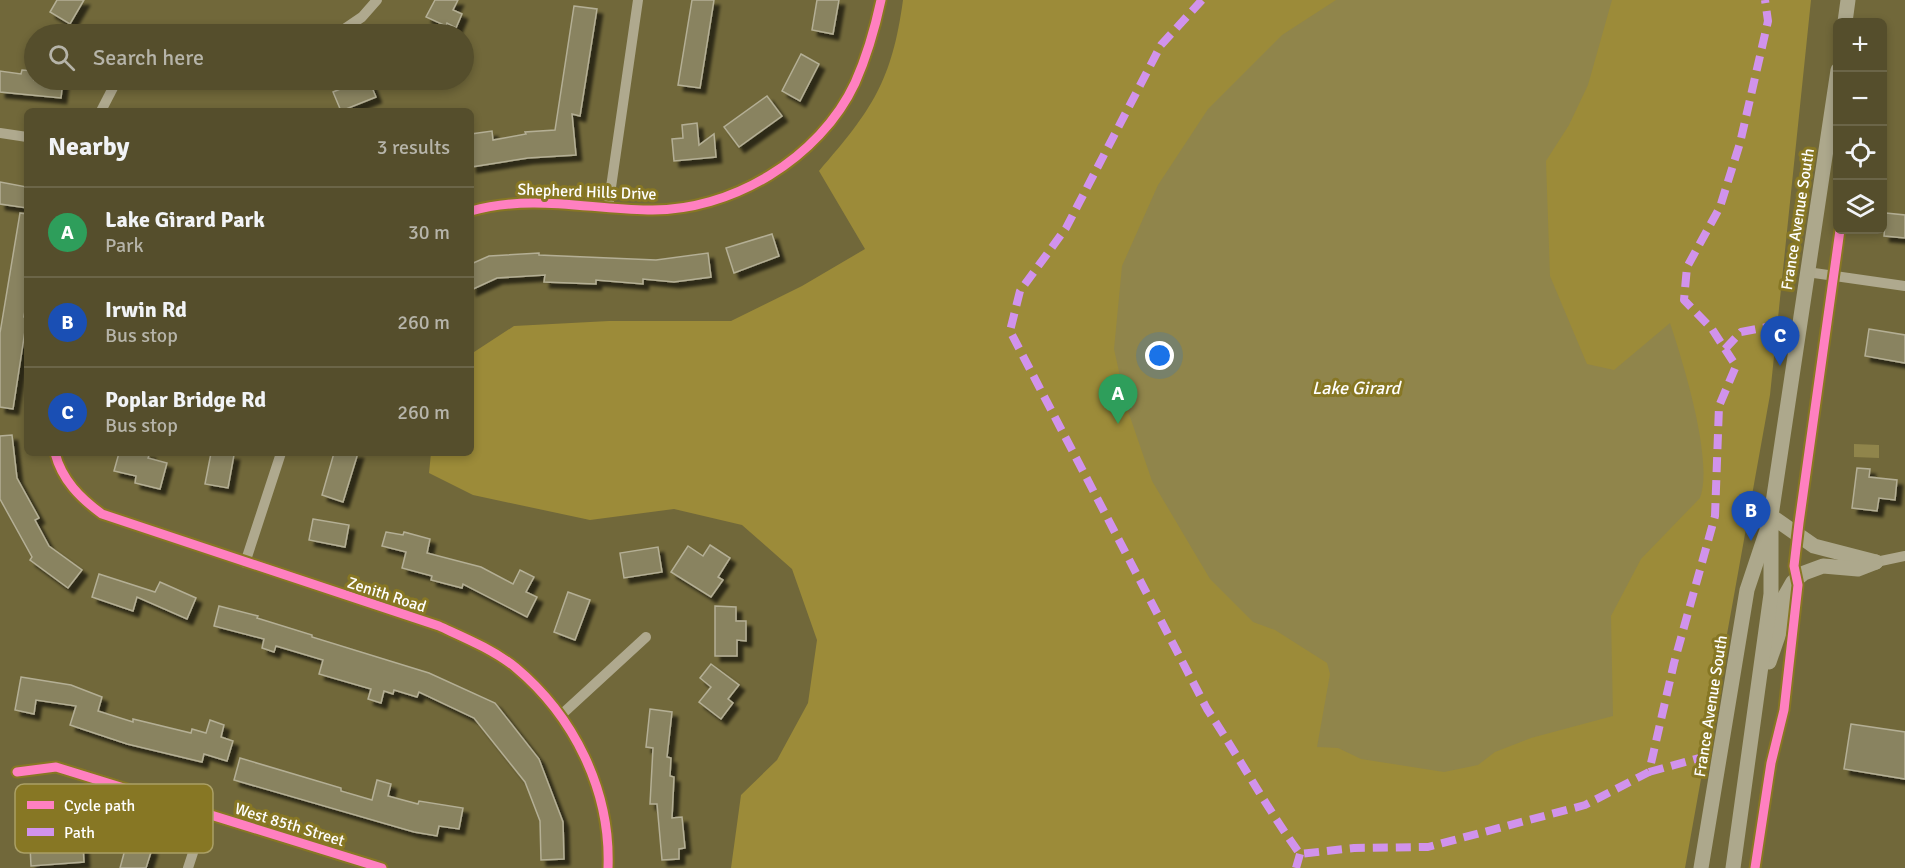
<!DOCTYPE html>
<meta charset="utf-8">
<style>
body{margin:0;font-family:Signika,sans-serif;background:#5b5534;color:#f1f3f6}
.controls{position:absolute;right:18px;top:18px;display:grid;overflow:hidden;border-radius:9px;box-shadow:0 3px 9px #0003}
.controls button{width:54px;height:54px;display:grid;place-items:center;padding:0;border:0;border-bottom:2px solid #6b6548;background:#554e2c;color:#f1f3f6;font:30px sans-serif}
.you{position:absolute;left:1160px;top:356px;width:21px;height:21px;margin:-15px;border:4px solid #fff;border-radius:50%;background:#1a73e8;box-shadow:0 0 0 9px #1a73e833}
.badge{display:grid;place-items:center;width:39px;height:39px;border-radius:50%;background:#cdcaba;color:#fff;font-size:20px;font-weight:700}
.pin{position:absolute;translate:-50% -50px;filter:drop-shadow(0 2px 3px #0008)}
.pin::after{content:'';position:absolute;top:32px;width:21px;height:18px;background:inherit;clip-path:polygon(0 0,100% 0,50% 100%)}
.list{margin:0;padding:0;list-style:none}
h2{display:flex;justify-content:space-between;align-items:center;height:78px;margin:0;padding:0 24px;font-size:26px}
h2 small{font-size:20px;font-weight:400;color:#b6b4a9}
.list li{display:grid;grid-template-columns:39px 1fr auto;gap:18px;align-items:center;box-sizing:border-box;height:90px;padding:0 24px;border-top:2px solid #6b6548}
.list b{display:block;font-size:22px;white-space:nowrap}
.list p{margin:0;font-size:20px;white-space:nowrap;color:#b6b4a9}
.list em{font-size:20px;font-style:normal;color:#b6b4a9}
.icon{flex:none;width:33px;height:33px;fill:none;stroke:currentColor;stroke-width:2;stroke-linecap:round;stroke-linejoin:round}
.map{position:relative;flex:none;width:1905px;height:868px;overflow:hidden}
.search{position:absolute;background:#554e2c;box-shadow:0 3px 9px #0003;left:24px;top:24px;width:450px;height:66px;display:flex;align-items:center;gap:15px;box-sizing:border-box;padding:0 21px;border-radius:33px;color:#b6b4a9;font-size:22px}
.panel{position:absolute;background:#554e2c;box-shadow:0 3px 9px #0003;left:24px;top:108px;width:450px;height:348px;border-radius:9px}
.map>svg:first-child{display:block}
.green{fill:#9c8b39}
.water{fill:#90854b}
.building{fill:#898360;stroke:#b4af95;stroke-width:1.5;filter:url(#shadow)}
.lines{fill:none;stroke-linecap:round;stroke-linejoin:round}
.minor{stroke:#afa98e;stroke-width:10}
.major{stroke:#ada88c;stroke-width:15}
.quiet{stroke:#d193ec;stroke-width:8;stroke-dasharray:15 8;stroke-linecap:butt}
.cycleway-casing{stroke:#877724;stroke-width:13}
.cycleway{stroke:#ff80c0;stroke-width:9}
.labels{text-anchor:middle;stroke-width:6;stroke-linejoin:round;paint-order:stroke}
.street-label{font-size:16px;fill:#fff;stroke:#877724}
.water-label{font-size:18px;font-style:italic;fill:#fff;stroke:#877724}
.key{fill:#877724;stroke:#aba066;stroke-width:1.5}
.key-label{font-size:16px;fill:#fff}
</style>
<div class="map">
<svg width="1905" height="868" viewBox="0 0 1905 868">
<defs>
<filter id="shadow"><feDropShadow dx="5.5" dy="5.5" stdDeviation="1.5" flood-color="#0009"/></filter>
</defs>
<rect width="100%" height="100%" fill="#71683a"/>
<path class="green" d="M903,0h908l-41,395 -85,473h-954l10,-73 36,-35 31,-57 9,-63 -25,-71 -50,-44 -68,-16 -84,11 -117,-25 -44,-22 2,-20h40v-99l43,-28 95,-5h122l71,-35 63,-37 -46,-78c53,-61 73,-90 84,-171z"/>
<g class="water">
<path d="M1336,0h276l-24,85 -19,40 -23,36 4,115 37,88 27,6 56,-47c13,39 44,138 30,175l-59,61 -30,57 2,100 -82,22 -36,14 -17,13 -34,7 -83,-13 -23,-11 -21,-1 13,-73 -3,-11 -52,-33 -22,-8 -43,-43 -58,-98 -25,-73 -13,-59 8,-83 36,-81 50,-76 74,-74z"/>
<polygon points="1854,444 1879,445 1879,458 1854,457"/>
</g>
<g class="building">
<polygon points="57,0 84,0 70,24 50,12"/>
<polygon points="435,0 458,0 453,10 462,14 456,28 447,23 446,26 426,17"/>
<polygon points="692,0 714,0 700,88 678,85"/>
<polygon points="817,0 839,0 833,34 812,30"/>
<polygon points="574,6 597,9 580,116 572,114 576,155 528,158 471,167 471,134 492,131 493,140 526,134 525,132 555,130"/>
<polygon points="801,54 819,64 800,101 782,91"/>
<polygon points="22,70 34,71 34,80 63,80 61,98 0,92 0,71 21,74"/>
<polygon points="362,80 369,80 376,97 341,111 333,92"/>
<polygon points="767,96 782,116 739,147 724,127"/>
<polygon points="697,123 699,145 714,134 716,157 674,161 672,139 683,138 682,125"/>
<polygon points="0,182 27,187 27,208 0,204"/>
<polygon points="20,213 27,214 27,297 24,317 27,318 13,409 0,407 0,333"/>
<polygon points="1886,213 1905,215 1905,238 1884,236"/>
<polygon points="772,234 779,256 734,273 726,248"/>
<polygon points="539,253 539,255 656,260 708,253 711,277 674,282 643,279 643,284 596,280 596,284 544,282 545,275 497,278 471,290 471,264 489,256"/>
<polygon points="1869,329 1905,335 1905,363 1865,356"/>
<polygon points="12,435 17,478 39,518 35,520 49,546 82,570 68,588 30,560 32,557 0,499 0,436"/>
<polygon points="119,453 150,453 148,458 167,463 160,489 135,483 136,476 114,471"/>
<polygon points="211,453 234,455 228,488 205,484"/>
<polygon points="334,453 358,453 343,502 322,495"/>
<polygon points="1857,468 1870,469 1869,477 1897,480 1895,500 1879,498 1877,511 1852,508"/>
<polygon points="313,519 349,525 345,547 309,540"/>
<polygon points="386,532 403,535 404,532 430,539 427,553 481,567 513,584 520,570 534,577 526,592 537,597 527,617 463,584 462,588 431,580 432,576 402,568 406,552 382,546"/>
<polygon points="710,545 730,558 718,577 723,580 711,597 671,572 688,546 703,556"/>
<polygon points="658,547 662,572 624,578 620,553"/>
<polygon points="99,574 155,592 160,582 196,598 187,619 137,597 133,611 92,597"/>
<polygon points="568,592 590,600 575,640 554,632"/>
<polygon points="219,606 258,616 257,618 312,635 312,637 429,673 495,703 539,759 563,822 564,859 541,860 540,821 525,782 474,718 419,692 417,697 394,690 393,694 384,691 381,703 368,699 371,689 319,674 323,660 276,646 274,652 262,648 264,639 214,626"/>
<polygon points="715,606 736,607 736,621 746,621 746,641 737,640 737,656 715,656"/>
<polygon points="711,664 739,685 728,699 733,703 721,719 699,702 711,687 700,678"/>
<polygon points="21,677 71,685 102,697 98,711 133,722 133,719 191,733 192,729 206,733 210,720 224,725 221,737 233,741 227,761 204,754 202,762 127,744 70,725 76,706 36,700 34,714 15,710"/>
<polygon points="650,709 672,712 667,757 671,758 670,776 674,777 672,818 682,817 685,848 679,849 679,859 662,860 657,804 650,804 653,748 646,747"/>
<polygon points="1851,724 1905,732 1905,779 1844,769"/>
<polygon points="240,758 341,788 341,791 372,800 377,780 391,784 388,796 418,804 419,801 463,808 459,829 439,826 437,836 414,832 234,780"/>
<polygon points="82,827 84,862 31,866 30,846 63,844 62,829"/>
<polygon points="127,842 152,849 146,868 120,868"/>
</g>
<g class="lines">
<g class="minor">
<polyline points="337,34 362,17 377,0"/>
<polyline points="101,111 117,80"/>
<polyline points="0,133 27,137"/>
<polyline points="608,208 638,0"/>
<path d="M471,211c62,-17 115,-2 177,-1 83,2 172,-52 207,-127 12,-27 20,-55 26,-83"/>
<polyline points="1807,272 1905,286"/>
<path d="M55,453c7,27 25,45 47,61l337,112c26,12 53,23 76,41 59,49 96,124 93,201"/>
<polyline points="1876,562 1905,556"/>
<polyline points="245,563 281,453"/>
<polyline points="560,716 646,637"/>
<polyline points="17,772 56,767 382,868"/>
<polyline points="188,868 206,813"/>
</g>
<g class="major">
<polyline points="1845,22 1848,0"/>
<polyline points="1771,516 1814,546 1876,562"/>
<polyline points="1769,662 1779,633 1785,596 1793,582 1804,573 1823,566 1858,569 1876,562"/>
<polyline points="1701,868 1747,590 1767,530"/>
<polyline points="1733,868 1771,594 1771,516 1838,70"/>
</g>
<g class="quiet">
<path d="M1202,0l-41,45 -95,183 -46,63 -10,40 197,378c32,48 59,98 93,145l54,-6 74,-1 157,-42 64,-33 25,-109 41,-147 4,-110 17,-40 -24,-37 -28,-29 3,-33 33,-60 20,-64 28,-122 -3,-21"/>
<polyline points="1725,349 1741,332 1767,327"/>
<polyline points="1649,772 1703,757"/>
<polyline points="1296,868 1300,854"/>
</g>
<g class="cycleway-casing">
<g id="cycleway">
<path d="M471,211c62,-17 115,-2 177,-1 83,2 172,-52 207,-127 12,-27 20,-55 26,-83"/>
<path d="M55,453c7,27 25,45 47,61l337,112c26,12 53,23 76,41 59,49 96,124 93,201"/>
<polyline points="17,772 56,767 382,868"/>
<polyline points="1755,868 1771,763 1784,710 1798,585 1794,566 1799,523 1840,230"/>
</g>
</g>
<use href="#cycleway" class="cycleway"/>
</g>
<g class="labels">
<g class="street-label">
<text transform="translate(587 191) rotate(2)" y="6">Shepherd Hills Drive</text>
<text transform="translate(1797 219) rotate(-81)" y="6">France Avenue South</text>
<text transform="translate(387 594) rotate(18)" y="6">Zenith Road</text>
<text transform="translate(1710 706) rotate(-81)" y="6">France Avenue South</text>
<text transform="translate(290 824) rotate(17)" y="6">West 85th Street</text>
</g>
<g class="water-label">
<text x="1356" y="394">Lake Girard</text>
</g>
</g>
<rect x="15" y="784" width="198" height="69" rx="9" class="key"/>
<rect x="27" y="801" width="27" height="8" fill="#ff80c0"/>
<rect x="27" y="828" width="27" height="8" fill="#d193ec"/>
<g class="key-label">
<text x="64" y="811">Cycle path</text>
<text x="64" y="838">Path</text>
</g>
</svg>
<div class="controls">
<button>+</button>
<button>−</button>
<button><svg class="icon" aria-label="locate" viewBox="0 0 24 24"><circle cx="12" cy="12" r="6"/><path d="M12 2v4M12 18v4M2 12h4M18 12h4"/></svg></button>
<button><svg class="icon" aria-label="layers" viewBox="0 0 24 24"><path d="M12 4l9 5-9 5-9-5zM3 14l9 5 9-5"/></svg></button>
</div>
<div class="you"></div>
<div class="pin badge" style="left:1118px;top:424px;background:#2e9e5b">A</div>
<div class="pin badge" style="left:1751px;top:541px;background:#1a4fb4">B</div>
<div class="pin badge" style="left:1780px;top:366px;background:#1a4fb4">C</div>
<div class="search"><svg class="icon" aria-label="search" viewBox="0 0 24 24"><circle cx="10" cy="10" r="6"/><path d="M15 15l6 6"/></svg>Search here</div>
<section class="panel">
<h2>Nearby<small>3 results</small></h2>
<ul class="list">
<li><span class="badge" style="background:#2e9e5b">A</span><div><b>Lake Girard Park</b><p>Park</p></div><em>30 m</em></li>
<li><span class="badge" style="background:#1a4fb4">B</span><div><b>Irwin Rd</b><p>Bus stop</p></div><em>260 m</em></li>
<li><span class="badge" style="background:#1a4fb4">C</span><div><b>Poplar Bridge Rd</b><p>Bus stop</p></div><em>260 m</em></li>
</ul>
</section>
</div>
